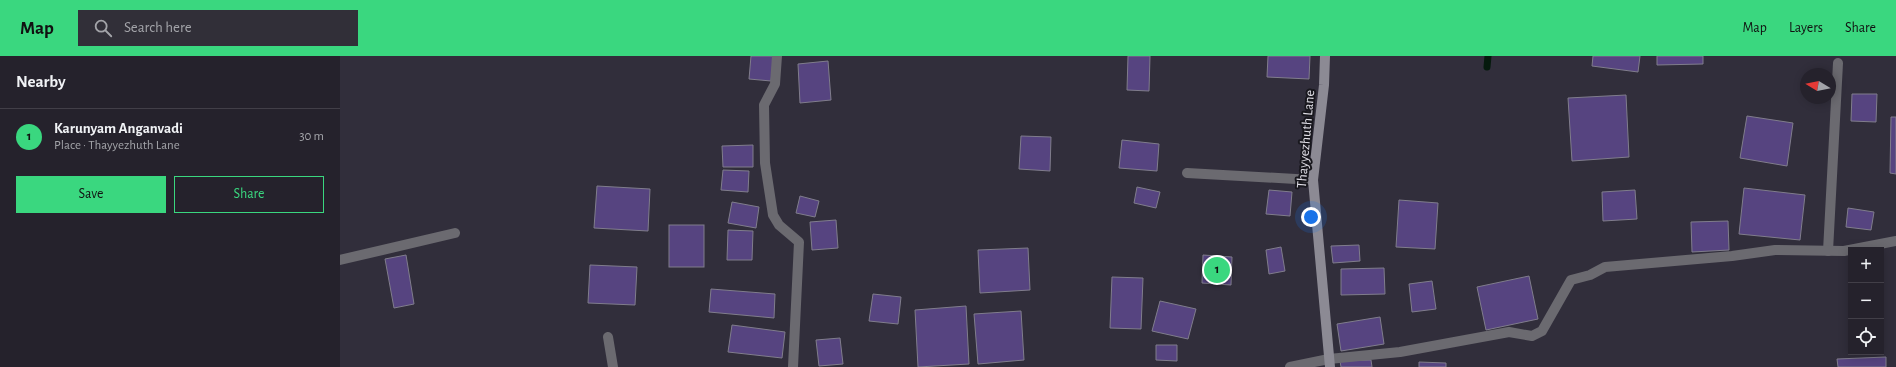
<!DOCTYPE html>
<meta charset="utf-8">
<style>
body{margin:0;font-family:"Alegreya Sans",sans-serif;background:#312f38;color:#f1f3f6}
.controls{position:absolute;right:12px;bottom:12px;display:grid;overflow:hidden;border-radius:0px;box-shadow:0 2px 10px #0003}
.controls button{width:36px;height:36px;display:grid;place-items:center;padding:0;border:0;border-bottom:1px solid #423f48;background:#25222c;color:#f1f3f6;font:20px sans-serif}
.compass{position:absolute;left:1460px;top:12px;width:36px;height:36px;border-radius:50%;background:#25222c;box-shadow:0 2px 10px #0003;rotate:280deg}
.you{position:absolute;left:971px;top:161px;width:14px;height:14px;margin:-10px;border:3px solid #fff;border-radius:50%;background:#1a73e8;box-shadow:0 0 0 6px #1a73e833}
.badge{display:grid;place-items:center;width:26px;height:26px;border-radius:50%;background:#3ad77f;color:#111;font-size:13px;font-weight:700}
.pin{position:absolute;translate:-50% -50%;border:2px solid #fff;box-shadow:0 1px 4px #0006}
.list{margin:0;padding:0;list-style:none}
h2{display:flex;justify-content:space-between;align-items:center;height:52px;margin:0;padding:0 16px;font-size:17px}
h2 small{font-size:13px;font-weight:400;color:#a3a4a9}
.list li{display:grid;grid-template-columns:26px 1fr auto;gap:12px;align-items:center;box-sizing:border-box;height:56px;padding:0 16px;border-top:1px solid #423f48}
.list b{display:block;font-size:15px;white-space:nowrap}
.list p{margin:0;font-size:13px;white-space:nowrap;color:#a3a4a9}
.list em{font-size:13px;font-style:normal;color:#a3a4a9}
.actions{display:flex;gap:8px;padding:12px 16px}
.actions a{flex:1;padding:9px 0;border:1px solid #3ad77f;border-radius:0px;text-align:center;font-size:14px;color:#3ad77f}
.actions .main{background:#3ad77f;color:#111}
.icon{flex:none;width:22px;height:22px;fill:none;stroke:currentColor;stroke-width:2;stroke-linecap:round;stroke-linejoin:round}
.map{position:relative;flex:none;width:1556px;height:311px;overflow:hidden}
header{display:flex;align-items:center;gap:24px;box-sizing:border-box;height:56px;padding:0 20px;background:#3ad77f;color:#111}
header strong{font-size:19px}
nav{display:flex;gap:22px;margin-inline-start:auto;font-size:14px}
.search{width:280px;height:36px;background:#312f38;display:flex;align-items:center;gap:10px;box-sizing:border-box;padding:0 14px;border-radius:0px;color:#a3a4a9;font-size:15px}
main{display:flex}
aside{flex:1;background:#25222c}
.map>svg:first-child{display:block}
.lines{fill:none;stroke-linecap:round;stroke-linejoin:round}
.stream{stroke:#051a0d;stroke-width:7}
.building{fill:#564480;stroke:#807d8c}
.street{stroke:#6b6a70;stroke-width:10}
.secondary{stroke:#8c8a94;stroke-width:10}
.labels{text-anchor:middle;stroke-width:4;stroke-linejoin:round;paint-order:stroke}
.street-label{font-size:14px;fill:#e2e0e8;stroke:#18171d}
</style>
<header>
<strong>Map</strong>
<div class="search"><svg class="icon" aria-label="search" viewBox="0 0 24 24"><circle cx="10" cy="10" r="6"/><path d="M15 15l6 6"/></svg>Search here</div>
<nav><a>Map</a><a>Layers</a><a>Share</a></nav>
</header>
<main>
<aside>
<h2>Nearby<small></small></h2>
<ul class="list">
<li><span class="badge">1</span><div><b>Karunyam Anganvadi</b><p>Place · Thayyezhuth Lane</p></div><em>30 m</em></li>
</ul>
<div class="actions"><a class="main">Save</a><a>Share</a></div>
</aside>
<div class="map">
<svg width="1556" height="311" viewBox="0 0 1556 311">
<rect width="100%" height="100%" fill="#312e3b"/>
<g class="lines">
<polyline class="stream" points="1147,11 1148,0"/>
</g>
<g class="building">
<polygon points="411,0 434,0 431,25 409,23"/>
<polygon points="788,0 810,0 809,35 787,34"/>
<polygon points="928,0 970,0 969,23 927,21"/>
<polygon points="1253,0 1300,0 1298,16 1252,10"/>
<polygon points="1317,0 1363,0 1363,8 1317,9"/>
<polygon points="488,5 491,44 460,47 458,8"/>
<polygon points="1512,38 1537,38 1536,66 1511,65"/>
<polygon points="1286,39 1289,101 1232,105 1228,42"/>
<polygon points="1407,60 1453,67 1447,110 1400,102"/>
<polygon points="1551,61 1556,61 1556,118 1550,117"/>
<polygon points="681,80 711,81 710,115 679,113"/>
<polygon points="782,84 819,88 817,115 779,112"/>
<polygon points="413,89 413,111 383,111 382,90"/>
<polygon points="383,114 409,115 408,136 381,134"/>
<polygon points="257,130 310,133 308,175 254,172"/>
<polygon points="797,131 820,136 816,152 794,147"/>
<polygon points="1404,132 1465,139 1460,184 1399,178"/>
<polygon points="929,134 952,136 950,160 926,158"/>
<polygon points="1295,134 1297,163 1263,165 1262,136"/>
<polygon points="460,140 479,145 475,161 456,157"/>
<polygon points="1059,144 1098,147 1095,193 1056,191"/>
<polygon points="392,146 419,151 416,172 388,167"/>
<polygon points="1508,152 1534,156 1531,174 1506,171"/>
<polygon points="496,164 498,192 472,194 470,166"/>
<polygon points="1388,165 1389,194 1352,196 1351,166"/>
<rect x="329" y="169" width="35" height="42"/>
<polygon points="388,174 413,175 412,204 387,204"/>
<polygon points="1019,189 1020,205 993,207 991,190"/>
<polygon points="941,191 945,215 929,218 926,194"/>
<polygon points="688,192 690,234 640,237 638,194"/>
<polygon points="66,199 74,248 54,252 45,203"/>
<polygon points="863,199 892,201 891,229 862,227"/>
<polygon points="250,209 297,211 295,249 248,247"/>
<polygon points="1044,212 1045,238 1001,239 1001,213"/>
<polygon points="1189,220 1198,263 1146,274 1137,231"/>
<polygon points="772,221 803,222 801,273 770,272"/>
<polygon points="1092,225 1096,253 1072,256 1069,228"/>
<polygon points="371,233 435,238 434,262 369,256"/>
<polygon points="533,238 561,241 558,268 529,265"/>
<polygon points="820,245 856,253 848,283 812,275"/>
<polygon points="626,250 629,308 578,311 575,254"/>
<polygon points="681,255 684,304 638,308 634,258"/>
<polygon points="1040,261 1044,288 1001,295 997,268"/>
<polygon points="392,269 445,276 442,302 388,296"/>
<polygon points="500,282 503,308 479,310 476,284"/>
<polygon points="816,289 837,289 837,305 816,304"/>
<polygon points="1546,301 1546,311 1498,311 1497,303"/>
<polygon points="1031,304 1032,311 1001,311 1000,305"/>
<polygon points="1079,306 1106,307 1106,311 1079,311"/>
</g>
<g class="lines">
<g class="street">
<polyline points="437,0 435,28 424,49 425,107 433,159 439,169 459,186 453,311"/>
<polyline points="847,117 973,124"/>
<polyline points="1488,195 1498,7"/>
<polyline points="0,204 115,177"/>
<polyline points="268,281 273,311"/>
<polyline points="950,311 989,303 1060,296 1169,276 1192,280 1202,275 1231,224 1250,219 1265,211 1392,200 1435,194 1504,195 1556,185"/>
</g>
<polyline class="secondary" points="985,0 984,29 973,124 990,311"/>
</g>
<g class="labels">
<g class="street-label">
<text transform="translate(965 83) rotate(-85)" y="5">Thayyezhuth Lane</text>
</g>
</g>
</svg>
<div class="controls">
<button>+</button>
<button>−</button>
<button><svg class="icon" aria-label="locate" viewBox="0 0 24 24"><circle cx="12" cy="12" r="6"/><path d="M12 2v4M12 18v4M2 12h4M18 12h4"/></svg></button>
</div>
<svg class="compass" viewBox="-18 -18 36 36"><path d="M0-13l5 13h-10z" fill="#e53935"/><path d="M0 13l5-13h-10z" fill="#a3a4a9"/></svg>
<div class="you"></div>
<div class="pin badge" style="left:877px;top:214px">1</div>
</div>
</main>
